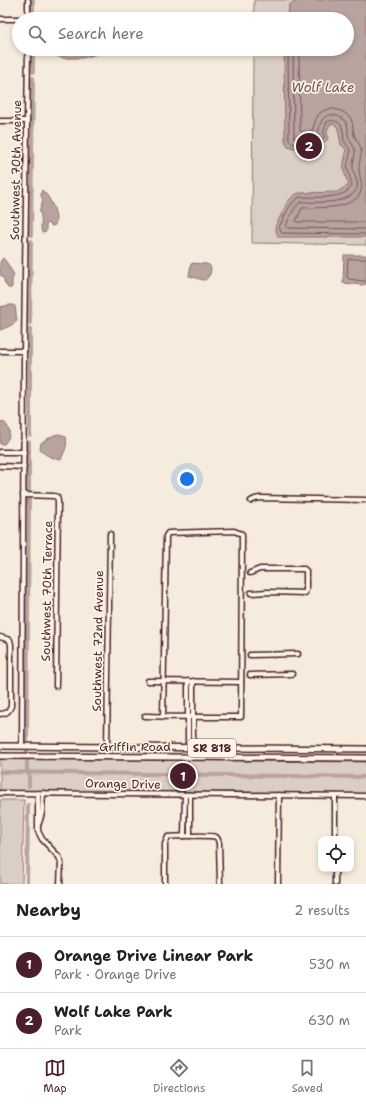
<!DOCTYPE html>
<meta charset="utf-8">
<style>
body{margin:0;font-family:"Shantell Sans",sans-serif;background:#f6f6f6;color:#222}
.controls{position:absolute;right:12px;bottom:12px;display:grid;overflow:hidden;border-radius:8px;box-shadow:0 2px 6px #0003}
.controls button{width:36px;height:36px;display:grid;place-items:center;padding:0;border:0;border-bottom:1px solid #e0e0e0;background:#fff;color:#222;font:20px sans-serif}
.you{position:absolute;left:187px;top:479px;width:14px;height:14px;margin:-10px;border:3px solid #fff;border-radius:50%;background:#1a73e8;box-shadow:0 0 0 6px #1a73e833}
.badge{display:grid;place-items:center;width:26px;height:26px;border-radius:50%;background:#4a1f2b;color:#fff;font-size:13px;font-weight:700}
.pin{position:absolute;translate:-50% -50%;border:2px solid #fff;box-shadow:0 1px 4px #0006}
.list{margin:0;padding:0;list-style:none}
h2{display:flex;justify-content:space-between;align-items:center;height:52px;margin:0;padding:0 16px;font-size:17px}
h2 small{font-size:13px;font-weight:400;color:#767676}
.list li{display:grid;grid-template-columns:26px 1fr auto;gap:12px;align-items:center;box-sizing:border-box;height:56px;padding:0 16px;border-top:1px solid #e0e0e0}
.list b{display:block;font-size:15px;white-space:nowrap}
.list p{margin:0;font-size:13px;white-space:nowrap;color:#767676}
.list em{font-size:13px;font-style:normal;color:#767676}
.icon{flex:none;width:22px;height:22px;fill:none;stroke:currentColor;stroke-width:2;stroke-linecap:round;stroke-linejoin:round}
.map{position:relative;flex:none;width:366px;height:884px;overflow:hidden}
.search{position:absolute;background:#fff;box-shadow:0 2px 6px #0003;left:12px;right:12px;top:12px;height:44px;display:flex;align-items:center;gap:10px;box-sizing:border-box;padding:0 14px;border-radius:22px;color:#767676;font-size:15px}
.sheet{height:164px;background:#fff}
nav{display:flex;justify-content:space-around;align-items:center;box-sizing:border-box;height:56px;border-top:1px solid #e0e0e0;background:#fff;font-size:11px;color:#767676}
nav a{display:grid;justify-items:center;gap:2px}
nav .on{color:#4a1f2b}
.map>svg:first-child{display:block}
.green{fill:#dbcec4;stroke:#927678}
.water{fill:#b8a39e;stroke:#8c6e70}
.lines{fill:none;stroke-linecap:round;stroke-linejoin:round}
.shore{stroke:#765459;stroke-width:1}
.canal{stroke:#b8a39e;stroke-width:4}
.minor-casing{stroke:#4a1f2b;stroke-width:7}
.major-casing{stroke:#4a1f2b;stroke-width:8}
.minor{stroke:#fcf5e5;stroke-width:4}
.major{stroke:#fcf5e5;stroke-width:5}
.labels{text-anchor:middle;stroke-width:3.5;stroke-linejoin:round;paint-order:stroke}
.shield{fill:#fcf5e5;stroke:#7f5f63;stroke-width:1}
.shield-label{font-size:11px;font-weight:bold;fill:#4a1f2b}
.street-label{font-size:12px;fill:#4a1f2b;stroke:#fcf5e5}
.water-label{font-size:13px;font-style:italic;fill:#704d53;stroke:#fcf5e5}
</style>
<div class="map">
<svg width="366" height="884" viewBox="0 0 366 884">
<rect width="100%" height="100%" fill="#f5ecde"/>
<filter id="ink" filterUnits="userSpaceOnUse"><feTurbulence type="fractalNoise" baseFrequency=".025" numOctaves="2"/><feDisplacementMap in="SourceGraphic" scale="8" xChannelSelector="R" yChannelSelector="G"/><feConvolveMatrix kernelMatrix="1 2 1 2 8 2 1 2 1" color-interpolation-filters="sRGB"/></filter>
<g filter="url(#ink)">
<g class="green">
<polygon points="254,0 366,0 366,245 252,243 253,49 347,49 347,19 254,19"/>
<polygon points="0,759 366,762 366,794 240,792 159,792 128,793 0,791"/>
<polygon points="0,800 24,800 22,884 0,884"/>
</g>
<g class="water">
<path d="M300,0h66v237h-88l-3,-10 13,-26 5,-5 6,-3 38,-1 12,-7c-2,-5 -5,-11 -5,-16 -2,-9 7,-19 -3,-24l-3,-17 -4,-4h-4l-3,7 1,8 -9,7 -25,2 -6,-2 -3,-5 -1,-92h63v-30h-59l1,-14z"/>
<polygon points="50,49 100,49 99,53 91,56 82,58 63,58 56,56"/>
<path d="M42,190c8,7 17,25 13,35l-3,1 -5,-3 -1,3v6l-4,1c-2,-6 0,-11 -1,-17 -1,-4 -2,-3 -1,-7 0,-2 2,-4 2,-6 2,-6 -3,-5 0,-13z"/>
<polygon points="344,255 366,255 366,284 362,285 343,283"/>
<polygon points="3,258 7,263 14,275 12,280 12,287 11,288 8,288 4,281 4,279 0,274 0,262 2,259"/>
<path d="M194,263c3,1 12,0 15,2 5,4 -1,15 -5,15 -2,0 -14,-4 -15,-4l2,-12z"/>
<path d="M9,305h4l2,1 2,15c-4,4 -11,7 -17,9v-23z"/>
<path d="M0,421l5,2c6,8 6,13 -1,21h-4z"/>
<path d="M60,434l6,3c2,10 -2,14 -5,23 -8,-2 -16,-4 -21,-11l1,-6 13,-8z"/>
</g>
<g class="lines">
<g class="shore">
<polyline points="55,49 58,53 63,54 90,52 96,49"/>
<path d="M288,49l1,91c2,2 2,3 5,4 7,1 24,-2 30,-6v-8l3,-8c5,-3 14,-1 15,6 2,4 1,8 2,12 1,4 5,6 6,11 1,6 -4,12 -2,19 1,5 3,10 4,15 -5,15 -39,12 -52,12 -11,5 -15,20 -21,30l2,5 1,1 84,1"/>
<path d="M293,49l1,89 2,1 22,-3c1,-5 1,-12 5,-17 6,-8 20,-3 24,5 2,5 0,11 2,15 2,4 5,7 6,11 1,6 -3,12 -2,18 1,8 8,17 2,24 -13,13 -37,10 -54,10 -7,4 -13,18 -15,25l2,1 78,1"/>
<path d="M299,49l1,82 2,1 10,-1c2,-5 3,-12 7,-17 9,-9 25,-5 32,5 3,6 1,12 4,18 2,4 6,8 6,14 1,5 -2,10 -2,15 -1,11 7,20 -1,31 -16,13 -37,10 -56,11l-6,13 1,1h69"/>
<polyline points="366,259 348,259 347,277 349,279 362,281 366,281"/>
</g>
<g class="canal">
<polyline points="33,19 33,0"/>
<polyline points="33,72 33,49"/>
<polyline points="31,235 33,78"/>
<polyline points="30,323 31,241"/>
<polyline points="30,435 30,329"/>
<polyline points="29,492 29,442"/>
<polyline points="27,741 29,498"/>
<polyline points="27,751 27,750"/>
<polyline points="0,772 366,777"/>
<polyline points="27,772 27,760"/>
<polyline points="29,786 29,772"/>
<polyline points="27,884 28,805"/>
</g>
<g class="minor-casing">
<g id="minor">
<polyline points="0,19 28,19"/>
<polyline points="28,19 28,0"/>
<polyline points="0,121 27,121"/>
<polyline points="0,351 24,351"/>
<polyline points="0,452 24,452"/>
<polyline points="0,466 24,467"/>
<polyline points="23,495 54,496 57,497 58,501 56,686"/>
<polyline points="251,501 255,499 260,498 366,500"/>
<polyline points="250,573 260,569 304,569 306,571 306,590 305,593 268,592 251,593"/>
<path d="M0,637l10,3 1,5v61c-2,6 -5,8 -11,8"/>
<polyline points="250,655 298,654"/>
<polyline points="250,675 292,674"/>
<polyline points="148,681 241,682"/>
<path d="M145,716c32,1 64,1 96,1l1,-183 -8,-3 -66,2 -2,3 -3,181"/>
<polyline points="22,746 24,351 28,49"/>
<polyline points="107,747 110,534"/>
<polyline points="188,748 188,681"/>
<polyline points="193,748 193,681"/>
<polyline points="0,793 366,796"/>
<polyline points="38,793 38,831 42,839 59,857 61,862 60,884"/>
<polyline points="39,823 42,813 43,793"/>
<polyline points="184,836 185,795"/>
<polyline points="190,836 190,795"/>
<polyline points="335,839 335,796"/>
<path d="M165,884v-40l3,-7c6,-1 44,-2 48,0 2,1 2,4 3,6l1,41"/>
<polyline points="278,884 279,795"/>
<polyline points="335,884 335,869"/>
</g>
</g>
<g class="major-casing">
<g id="major">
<polyline points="0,746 366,749"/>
<polyline points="0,756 366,758"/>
</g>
</g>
<use href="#minor" class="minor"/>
<use href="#major" class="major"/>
</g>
</g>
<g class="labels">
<rect class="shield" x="188" y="739" width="48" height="18" rx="3"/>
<g class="shield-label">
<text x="212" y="752">SR 818</text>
</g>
<g class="street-label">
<text transform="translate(16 170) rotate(-89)" y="4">Southwest 70th Avenue</text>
<text transform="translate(47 591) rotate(-89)" y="4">Southwest 70th Terrace</text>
<text transform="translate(98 641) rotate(-89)" y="4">Southwest 72nd Avenue</text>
<text x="135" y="751">Griffin Road</text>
<text transform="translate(123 784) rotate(1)" y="4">Orange Drive</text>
</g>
<g class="water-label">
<text x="323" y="92">Wolf Lake</text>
</g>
</g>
</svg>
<div class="controls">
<button><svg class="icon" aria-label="locate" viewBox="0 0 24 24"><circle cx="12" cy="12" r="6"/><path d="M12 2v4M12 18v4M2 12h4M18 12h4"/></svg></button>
</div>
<div class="you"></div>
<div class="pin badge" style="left:183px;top:776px">1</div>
<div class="pin badge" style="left:309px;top:146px">2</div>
<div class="search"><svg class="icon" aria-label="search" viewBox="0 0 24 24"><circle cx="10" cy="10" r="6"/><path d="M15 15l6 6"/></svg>Search here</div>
</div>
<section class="sheet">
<h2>Nearby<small>2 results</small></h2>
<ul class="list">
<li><span class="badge">1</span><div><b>Orange Drive Linear Park</b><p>Park · Orange Drive</p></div><em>530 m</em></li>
<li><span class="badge">2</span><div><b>Wolf Lake Park</b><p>Park</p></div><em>630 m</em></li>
</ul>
</section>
<nav>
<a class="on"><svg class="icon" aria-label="map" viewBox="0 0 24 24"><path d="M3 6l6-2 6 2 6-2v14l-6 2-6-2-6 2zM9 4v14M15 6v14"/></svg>Map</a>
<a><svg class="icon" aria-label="directions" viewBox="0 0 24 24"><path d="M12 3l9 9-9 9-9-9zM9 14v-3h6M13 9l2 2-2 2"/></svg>Directions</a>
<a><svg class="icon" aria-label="saved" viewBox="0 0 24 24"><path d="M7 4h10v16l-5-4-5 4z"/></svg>Saved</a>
</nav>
